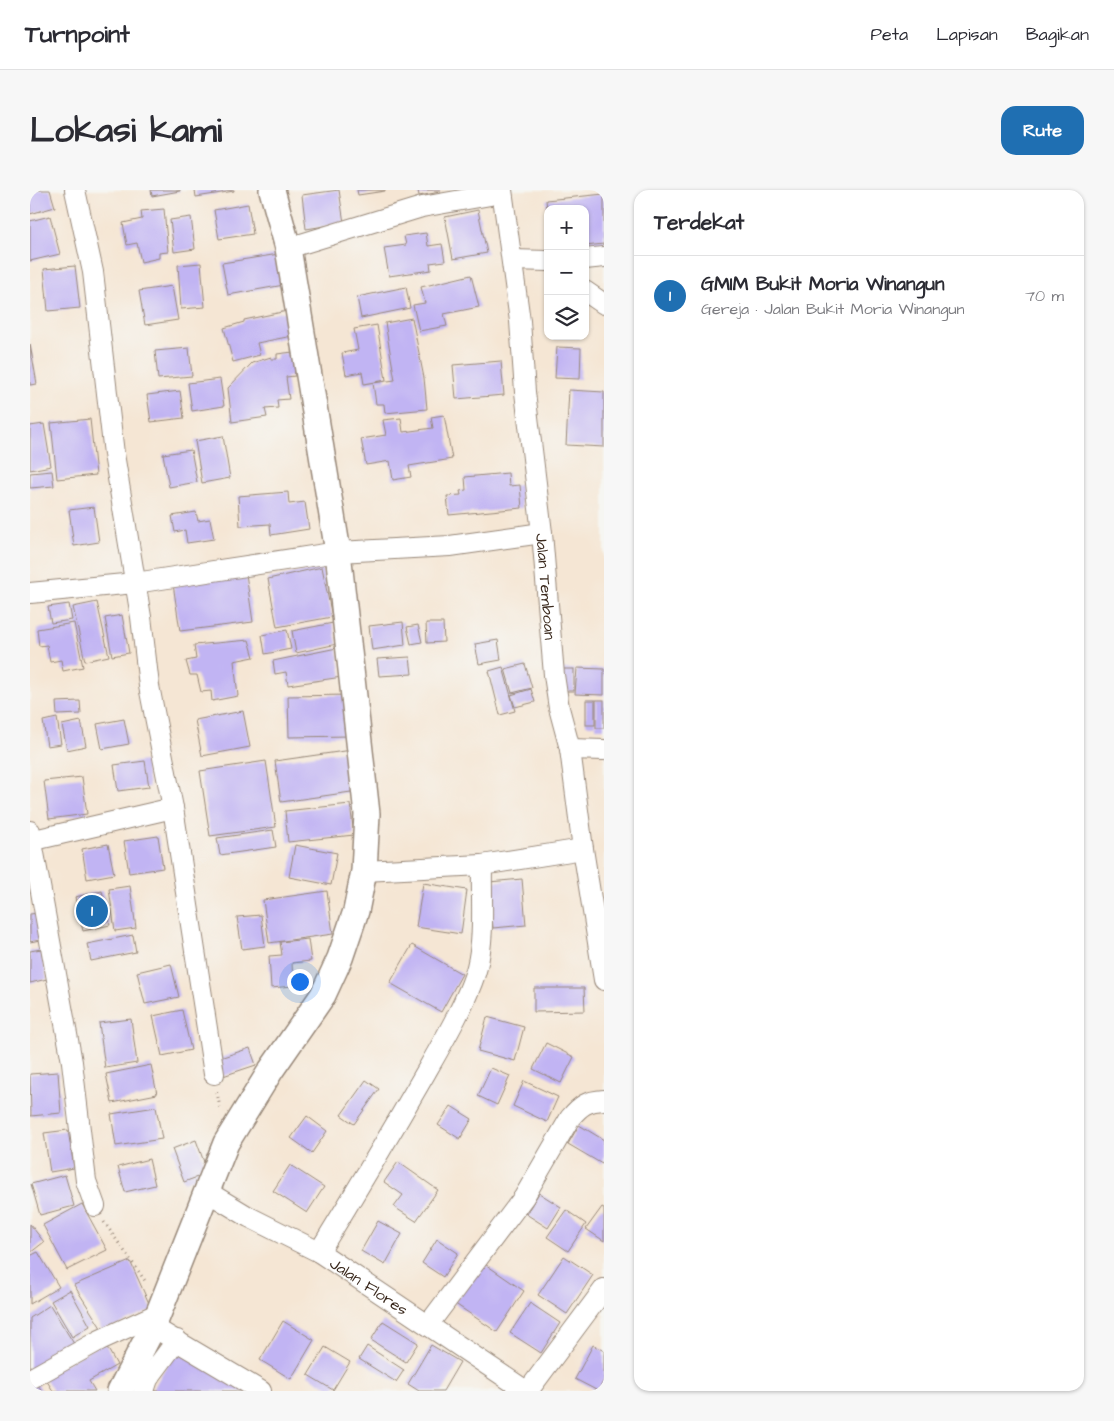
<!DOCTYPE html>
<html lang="id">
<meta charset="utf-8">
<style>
body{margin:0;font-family:"Architects Daughter",sans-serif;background:#f7f7f7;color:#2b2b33}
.controls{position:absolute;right:15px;top:15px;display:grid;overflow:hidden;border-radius:10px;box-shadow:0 1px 4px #0004}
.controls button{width:45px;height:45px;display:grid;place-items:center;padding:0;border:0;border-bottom:1px solid #e1e1e2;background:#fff;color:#2b2b33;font:25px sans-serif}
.you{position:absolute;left:269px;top:791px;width:18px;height:18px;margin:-12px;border:4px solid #fff;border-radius:50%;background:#1a73e8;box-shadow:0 0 0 8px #1a73e833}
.badge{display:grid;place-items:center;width:32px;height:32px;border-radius:50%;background:#1f6fb2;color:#fff;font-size:16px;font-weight:700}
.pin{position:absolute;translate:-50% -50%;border:2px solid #fff;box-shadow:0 1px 5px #0006}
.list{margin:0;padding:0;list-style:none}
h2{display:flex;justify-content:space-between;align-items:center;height:65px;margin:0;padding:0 20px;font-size:21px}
h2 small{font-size:16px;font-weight:400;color:#7c7c81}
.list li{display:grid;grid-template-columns:32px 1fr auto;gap:15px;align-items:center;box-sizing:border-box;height:80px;padding:0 20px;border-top:1px solid #e1e1e2}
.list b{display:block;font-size:19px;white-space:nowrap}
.list p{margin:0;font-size:16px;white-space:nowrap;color:#7c7c81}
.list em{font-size:16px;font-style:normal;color:#7c7c81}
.icon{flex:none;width:28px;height:28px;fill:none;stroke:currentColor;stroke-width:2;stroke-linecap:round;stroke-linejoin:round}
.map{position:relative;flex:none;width:574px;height:1201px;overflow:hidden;border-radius:15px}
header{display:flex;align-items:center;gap:30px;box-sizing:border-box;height:70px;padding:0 25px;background:#fff;border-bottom:1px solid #e1e1e2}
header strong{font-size:24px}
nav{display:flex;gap:28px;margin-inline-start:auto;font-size:18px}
.intro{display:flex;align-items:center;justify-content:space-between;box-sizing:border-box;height:120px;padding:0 30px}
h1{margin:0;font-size:35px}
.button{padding:12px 22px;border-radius:15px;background:#1f6fb2;color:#fff;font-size:18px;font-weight:700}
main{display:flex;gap:30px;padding:0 30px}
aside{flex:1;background:#fff;border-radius:15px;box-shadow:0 1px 4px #0004}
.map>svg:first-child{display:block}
.building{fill:#c1b4f3}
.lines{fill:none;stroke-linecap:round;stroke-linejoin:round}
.minor-casing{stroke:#988879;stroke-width:22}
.major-casing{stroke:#988879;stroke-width:28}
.path{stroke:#988879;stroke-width:3;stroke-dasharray:1 4;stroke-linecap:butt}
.minor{stroke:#fff;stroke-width:20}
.major{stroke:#fff;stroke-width:25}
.labels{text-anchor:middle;stroke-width:4;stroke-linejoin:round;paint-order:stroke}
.street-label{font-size:16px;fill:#3b2a1e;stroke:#f6f6f2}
</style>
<header>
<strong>Turnpoint</strong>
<nav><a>Peta</a><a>Lapisan</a><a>Bagikan</a></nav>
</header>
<div class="intro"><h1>Lokasi kami</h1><a class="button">Rute</a></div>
<main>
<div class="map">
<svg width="574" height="1201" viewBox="0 0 574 1201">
<rect width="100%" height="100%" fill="#f6f6f2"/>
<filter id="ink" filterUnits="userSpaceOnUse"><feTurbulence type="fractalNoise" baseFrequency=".02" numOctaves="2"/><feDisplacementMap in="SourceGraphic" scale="10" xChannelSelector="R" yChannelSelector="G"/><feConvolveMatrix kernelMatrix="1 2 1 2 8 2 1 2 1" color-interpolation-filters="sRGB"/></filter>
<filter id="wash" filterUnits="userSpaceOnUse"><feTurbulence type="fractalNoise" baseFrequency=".0096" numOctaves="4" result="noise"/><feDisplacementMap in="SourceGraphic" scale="20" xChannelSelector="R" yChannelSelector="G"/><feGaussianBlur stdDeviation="1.12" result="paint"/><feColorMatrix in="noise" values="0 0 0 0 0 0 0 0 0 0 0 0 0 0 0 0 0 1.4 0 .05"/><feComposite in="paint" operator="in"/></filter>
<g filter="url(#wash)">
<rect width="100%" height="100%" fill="#f5e6d4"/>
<g id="blocks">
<g class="building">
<polygon points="0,0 20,0 25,17 0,24"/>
<polygon points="121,0 150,0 150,1 122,6"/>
<polygon points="165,0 204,0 204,1 166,7"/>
<polygon points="309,0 314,33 276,39 272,5"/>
<polygon points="327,0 355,0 355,1 328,5"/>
<polygon points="388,0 410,0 410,2 389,6"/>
<polygon points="574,4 574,54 555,56 555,19 517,19 516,10"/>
<polygon points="218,14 223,44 189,49 184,20"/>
<polygon points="134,19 138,62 129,63 129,68 111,72 107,53 97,55 93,33 112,29 111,21"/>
<polygon points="448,20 457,63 423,69 415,27"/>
<polygon points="20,26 30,64 0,71 0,31"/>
<polygon points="161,27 165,59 144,62 140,30"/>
<polygon points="396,43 398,56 412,54 415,71 400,73 401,80 359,86 354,58 376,55 374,46"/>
<polygon points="249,64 254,95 198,105 192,73"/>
<polygon points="171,73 175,117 151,119 148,75"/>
<polygon points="45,76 50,118 18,121 14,79"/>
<polygon points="441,85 449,117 414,124 417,136 389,141 383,115 395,113 391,97"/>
<polygon points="142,96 148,130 115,135 109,101"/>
<polygon points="376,97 380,118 331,128 327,107"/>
<polygon points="257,121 262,146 227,153 230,165 203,172 194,138 214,132 214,130"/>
<polygon points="382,128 394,188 397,219 355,223 354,214 346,214 343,193 365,190 355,133"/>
<polygon points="347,135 356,190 334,194 332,182 316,185 312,163 328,160 324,139"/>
<polygon points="0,154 7,194 0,195"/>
<polygon points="527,157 551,158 550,189 525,188"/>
<polygon points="159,158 162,186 128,189 125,161"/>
<polygon points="263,162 265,186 256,187 259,209 247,210 248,218 235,219 237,227 202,232 198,198 222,173 241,167 241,169 247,169 247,164"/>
<polygon points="471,171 474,205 426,209 423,175"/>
<polygon points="190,189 194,216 162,221 158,193"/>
<polygon points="539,200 574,202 574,257 536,255"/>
<polygon points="150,201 154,228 121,232 117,205"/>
<polygon points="414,225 422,269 379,276 381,287 363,290 360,271 336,275 331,249 356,245 353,230 371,228 373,242 403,238 401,227"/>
<polygon points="60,229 66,285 27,289 21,233"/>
<polygon points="14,234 21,276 0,280 0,236"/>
<polygon points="193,246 200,288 172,293 165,251"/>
<polygon points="161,260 167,292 139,297 133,264"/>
<polygon points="22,281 24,296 0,298 0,283"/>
<polygon points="478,283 479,296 490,295 492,318 419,325 417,306 431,305 430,301 436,300 435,287"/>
<polygon points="258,302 259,314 275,312 279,339 241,345 240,334 210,336 208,306"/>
<polygon points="64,317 69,352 44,356 39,320"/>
<polygon points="166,322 168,331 180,329 184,349 157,353 155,340 145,342 142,326"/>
<polygon points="292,377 302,427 247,437 238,389"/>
<polygon points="216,384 223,432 150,441 143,394"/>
<polygon points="67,412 79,466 55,471 43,417"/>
<polygon points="39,414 42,430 21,433 18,417"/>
<polygon points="92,425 99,463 82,466 75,428"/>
<polygon points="373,432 375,455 342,460 339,436"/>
<polygon points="44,433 53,477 33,481 31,470 20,472 17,455 9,456 7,439"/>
<polygon points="303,433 307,454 266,463 262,441"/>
<polygon points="396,433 413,433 414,452 397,453"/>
<polygon points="388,435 392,452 381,454 377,437"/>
<polygon points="257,440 261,459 235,464 232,445"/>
<polygon points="219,450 224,467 204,471 208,506 182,511 181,501 171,502 167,485 160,485 156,471 166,469 164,455"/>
<polygon points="468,450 471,470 449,474 445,454"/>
<polygon points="307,458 312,487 258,495 256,482 245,484 243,471"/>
<polygon points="380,467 382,484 349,486 347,469"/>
<polygon points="495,474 502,498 482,503 475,479"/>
<polygon points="473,477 485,521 470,525 459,481"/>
<polygon points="547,478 574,479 574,505 545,504"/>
<rect x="529" y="479" width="15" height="22"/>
<polygon points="501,499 505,512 485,517 481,505"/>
<polygon points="319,505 320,546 259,547 258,506"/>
<rect x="556" y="510" width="9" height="25"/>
<rect x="566" y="510" width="8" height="28"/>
<polygon points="50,511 51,524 27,525 26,512"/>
<polygon points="213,521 220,557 172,566 165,530"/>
<polygon points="27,528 31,554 17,556 13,531"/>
<polygon points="94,529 99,554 72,559 67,534"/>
<polygon points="51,531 56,556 37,560 32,535"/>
<polygon points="322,560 328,601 251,612 245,571"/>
<polygon points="115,571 119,597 88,601 84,575"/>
<polygon points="236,571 246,637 180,646 170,581"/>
<polygon points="52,587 57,624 19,629 14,591"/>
<polygon points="320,614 324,645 258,652 255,621"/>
<polygon points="243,640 246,657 190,665 187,648"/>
<polygon points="128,646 133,678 99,683 94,651"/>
<polygon points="78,654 84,684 57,689 52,659"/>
<polygon points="265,655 307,663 301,695 259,687"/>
<polygon points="492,689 496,735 463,738 459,692"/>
<polygon points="393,693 437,700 431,744 386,737"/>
<polygon points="100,696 106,738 85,741 79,699"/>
<polygon points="72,701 80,735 53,741 45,707"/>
<polygon points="297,701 303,744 239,753 233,710"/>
<polygon points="9,723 15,749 0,752 0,724"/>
<polygon points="231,725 235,756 212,759 207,727"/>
<polygon points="103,745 106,762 61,771 57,754"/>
<polygon points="278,749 281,771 262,773 263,796 241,798 239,766 252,765 250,752"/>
<polygon points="382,755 432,784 411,822 360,793"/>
<polygon points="11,759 17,789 0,793 0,761"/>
<polygon points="141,774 149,807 115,814 107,782"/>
<polygon points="504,798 554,798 555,821 504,822"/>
<polygon points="152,820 161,860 132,866 123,826"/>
<polygon points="457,827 494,837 485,871 448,861"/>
<polygon points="101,829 107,873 75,878 69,833"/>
<polygon points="516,853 544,867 531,893 503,879"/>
<polygon points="220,858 226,875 193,886 187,869"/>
<polygon points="121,875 127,904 82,913 76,884"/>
<polygon points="461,878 480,886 467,915 448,906"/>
<polygon points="28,882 31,923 1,926 0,884"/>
<polygon points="336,890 349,899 324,934 311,925"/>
<polygon points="494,891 528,907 517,932 483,916"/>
<polygon points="421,916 442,929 430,949 408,935"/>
<polygon points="126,917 132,949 86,956 81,924"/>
<polygon points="277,926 297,941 282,963 261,948"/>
<polygon points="549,935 574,950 574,970 572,974 538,954"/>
<polygon points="38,940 44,978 20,982 14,943"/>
<polygon points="166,950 178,983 154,992 142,959"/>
<polygon points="119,969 125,995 95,1002 88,977"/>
<polygon points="368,972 408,1000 386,1031 364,1017 373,1005 354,992"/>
<polygon points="260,975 294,997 277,1023 243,1001"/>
<polygon points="35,985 44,1016 10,1025 1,994"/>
<polygon points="509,1003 531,1017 518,1038 496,1024"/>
<polygon points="52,1014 77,1060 37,1080 13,1035"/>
<polygon points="572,1017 574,1018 574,1051 556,1039"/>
<polygon points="536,1020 556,1034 538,1061 517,1047"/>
<polygon points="348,1031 372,1044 355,1075 331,1061"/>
<polygon points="0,1034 14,1052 0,1063"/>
<polygon points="407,1049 428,1063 413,1087 392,1073"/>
<polygon points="8,1062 29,1097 0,1114 0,1066"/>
<polygon points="534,1066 563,1085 537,1124 508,1105"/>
<polygon points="100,1071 122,1120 73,1141 44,1095"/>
<polygon points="452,1072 494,1101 467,1142 424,1113"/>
<polygon points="40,1100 60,1136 42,1147 21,1111"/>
<polygon points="500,1113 530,1133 511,1163 480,1143"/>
<polygon points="20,1115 46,1157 0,1182 0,1128"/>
<polygon points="253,1131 284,1150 261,1189 230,1170"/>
<polygon points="353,1131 388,1153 376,1172 341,1150"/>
<polygon points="74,1152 87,1175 59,1191 65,1201 23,1201 14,1186"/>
<polygon points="401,1155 430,1172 413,1201 389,1201 378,1194"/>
<polygon points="563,1155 574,1161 574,1190 568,1201 545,1189"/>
<polygon points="337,1156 374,1180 366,1192 329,1169"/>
<polygon points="147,1157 222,1201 122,1201"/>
<polygon points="295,1157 320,1172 303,1200 278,1185"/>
<polygon points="6,1192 12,1201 0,1201 0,1196"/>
</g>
</g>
</g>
<g filter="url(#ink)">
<use href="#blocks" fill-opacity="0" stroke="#988879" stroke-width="1"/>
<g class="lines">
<g class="minor-casing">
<g id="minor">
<polyline points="45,0 63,82 84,264 111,427 119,496 143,618 184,884"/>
<path id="s1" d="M472,0l18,131 5,71 17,141 12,142 5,33 11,41 13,100 21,131"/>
<polyline points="258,58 392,17 472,3"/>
<polyline points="555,69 574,67"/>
<polyline points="482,70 518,71"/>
<polyline points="555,101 574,114"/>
<polyline points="0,403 105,393 308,362 420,356 512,343"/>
<polyline points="540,559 574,560"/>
<polyline points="0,641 42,872 56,991 65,1016"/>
<polyline points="0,651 143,618"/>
<polyline points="334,681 452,675 553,659"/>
<path id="s2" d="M176,1001l43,26 70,35 207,139"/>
<path d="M289,1062c37,-60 72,-119 107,-180 16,-28 43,-74 51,-105 8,-32 4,-69 5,-102"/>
<path d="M398,1135l96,-128 46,-79c11,-13 17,-17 34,-18"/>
<polyline points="123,1137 231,1201"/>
<polyline points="0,1189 70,1150 129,1123"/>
<polyline points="114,1201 118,1189 147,1150"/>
<polyline points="498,1201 574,1099"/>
</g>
</g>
<g class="major-casing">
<polyline id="major" points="90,1201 123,1137 196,953 241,880 293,805 310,768 326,721 334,681 337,624 308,362 258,58 242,0"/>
</g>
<g class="path">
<polyline points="187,902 190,918"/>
<polyline points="74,1032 116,1092"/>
</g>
<use href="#minor" class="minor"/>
<use href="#major" class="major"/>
</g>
</g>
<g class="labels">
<g class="street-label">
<text dy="6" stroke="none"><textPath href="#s1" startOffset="399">Jalan Temboan</textPath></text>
<text dy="6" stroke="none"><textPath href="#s2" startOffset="189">Jalan Flores</textPath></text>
</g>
</g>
</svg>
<div class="controls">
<button>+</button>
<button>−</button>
<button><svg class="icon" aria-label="layers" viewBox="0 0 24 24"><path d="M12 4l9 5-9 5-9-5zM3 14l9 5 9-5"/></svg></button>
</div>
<div class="you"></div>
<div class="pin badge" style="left:62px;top:721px">1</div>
</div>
<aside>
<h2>Terdekat<small></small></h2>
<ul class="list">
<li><span class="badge">1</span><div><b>GMIM Bukit Moria Winangun</b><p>Gereja · Jalan Bukit Moria Winangun</p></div><em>70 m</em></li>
</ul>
</aside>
</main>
